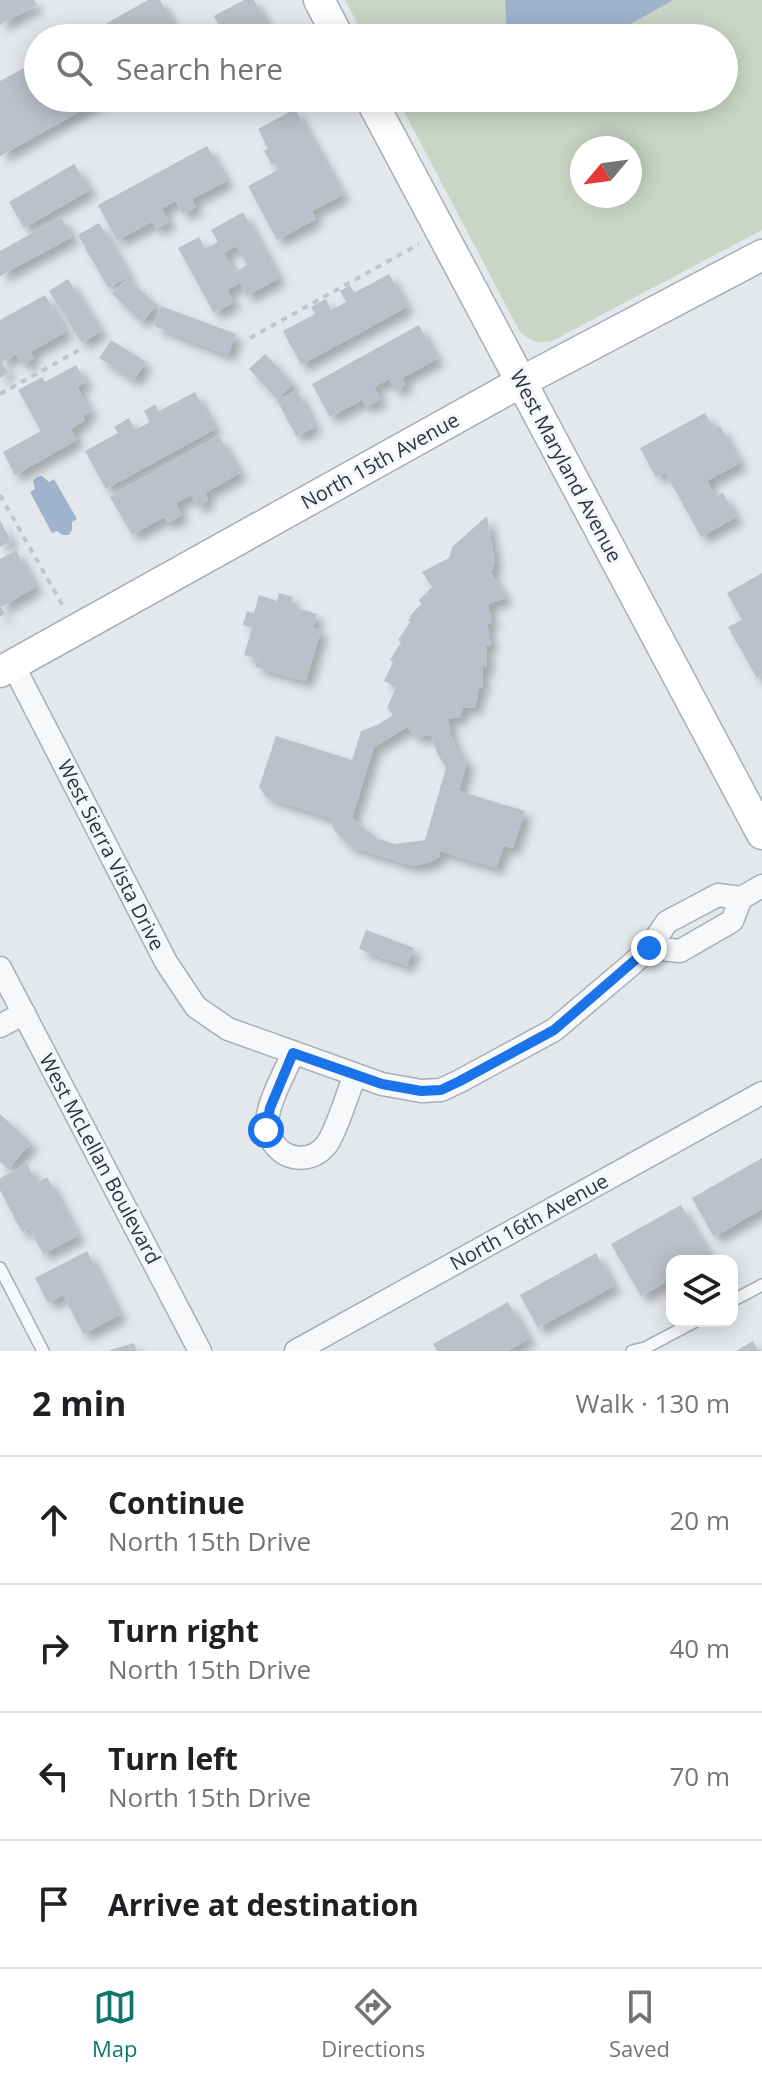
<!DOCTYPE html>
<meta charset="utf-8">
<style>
body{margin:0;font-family:"Open Sans",sans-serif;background:#f6f6f6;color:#202124}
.controls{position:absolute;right:24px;bottom:24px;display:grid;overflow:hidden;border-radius:16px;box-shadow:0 4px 20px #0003}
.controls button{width:72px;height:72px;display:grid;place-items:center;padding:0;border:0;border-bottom:2px solid #e0e0e0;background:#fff;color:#202124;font:40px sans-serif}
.compass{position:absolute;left:570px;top:136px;width:72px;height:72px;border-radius:50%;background:#fff;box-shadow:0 4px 20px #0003;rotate:241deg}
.stop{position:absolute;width:24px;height:24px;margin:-18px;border:6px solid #1a73e8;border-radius:50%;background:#fff}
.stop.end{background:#1a73e8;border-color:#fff;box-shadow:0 2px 8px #0008}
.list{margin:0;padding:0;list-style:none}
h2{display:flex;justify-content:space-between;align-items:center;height:104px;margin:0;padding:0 32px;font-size:34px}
h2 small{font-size:26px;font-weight:400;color:#757577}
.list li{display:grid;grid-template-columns:52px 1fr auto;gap:24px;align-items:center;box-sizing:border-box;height:128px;padding:0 32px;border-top:2px solid #e0e0e0}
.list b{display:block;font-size:30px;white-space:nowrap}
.list p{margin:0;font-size:26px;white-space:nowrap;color:#757577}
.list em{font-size:26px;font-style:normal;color:#757577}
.icon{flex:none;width:44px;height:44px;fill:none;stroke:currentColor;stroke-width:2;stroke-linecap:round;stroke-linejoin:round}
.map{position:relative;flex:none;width:762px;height:1351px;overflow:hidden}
.search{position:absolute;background:#fff;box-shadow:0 4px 20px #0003;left:24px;right:24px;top:24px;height:88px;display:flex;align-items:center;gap:20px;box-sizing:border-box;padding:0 28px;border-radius:44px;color:#757577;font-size:30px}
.sheet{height:616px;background:#fff}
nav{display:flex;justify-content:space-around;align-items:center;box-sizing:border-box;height:112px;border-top:2px solid #e0e0e0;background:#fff;font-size:22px;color:#757577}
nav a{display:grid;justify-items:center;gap:4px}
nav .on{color:#0f766e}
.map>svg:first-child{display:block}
.green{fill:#c9d6c5;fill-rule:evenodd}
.water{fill:#9fb4cc}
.building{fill:#bbc0ca;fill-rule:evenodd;filter:url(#shadow)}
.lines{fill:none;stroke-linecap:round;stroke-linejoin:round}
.lane-casing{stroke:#a9aeb7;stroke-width:14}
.street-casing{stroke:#a9aeb7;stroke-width:25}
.secondary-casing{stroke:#a9aeb7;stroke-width:33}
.path{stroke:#c2c5cb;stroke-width:4;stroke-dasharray:6 6;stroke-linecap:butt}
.lane{stroke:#f7f8fa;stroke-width:11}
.street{stroke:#f7f8fa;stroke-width:22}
.secondary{stroke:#fff;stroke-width:30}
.route{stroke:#1a73e8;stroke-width:10}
.labels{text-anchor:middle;stroke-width:6;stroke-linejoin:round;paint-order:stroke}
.street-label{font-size:20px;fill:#2b3445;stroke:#f4f6f9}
</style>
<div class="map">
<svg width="762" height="1351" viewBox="0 0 762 1351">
<defs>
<filter id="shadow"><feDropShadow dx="7" dy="7" stdDeviation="4" flood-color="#0004"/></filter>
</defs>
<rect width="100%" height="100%" fill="#e4e7ec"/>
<path class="green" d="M345,0h417v230l-210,111c-14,3 -21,0 -32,-9l-123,-234h327v-60h-359zM582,148h48v48h-48z"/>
<g class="water">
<polygon points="505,0 673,0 606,38 507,38"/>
<polygon points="42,476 49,482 54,479 77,519 72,522 72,530 69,535 62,535 57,531 52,533 30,492 35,489 33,481 37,477"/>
</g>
<g class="building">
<polygon points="0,0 34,0 37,5 0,25"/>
<polygon points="148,0 160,0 181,38 96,38 111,30 107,23"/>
<polygon points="244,0 254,0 268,26 246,38 225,38 214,16"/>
<polygon points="38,67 38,98 104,98 0,156 0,81 24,68 27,73"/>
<polygon points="295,109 343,195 312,211 316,219 277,240 248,186 280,169 276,163 272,165 264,151 268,148 258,129"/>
<polygon points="207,146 227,181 192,199 196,207 183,214 176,201 162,208 169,222 156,229 152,222 117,240 98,205"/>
<polygon points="74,164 90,190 24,228 9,202"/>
<path d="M243,212l36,66 -32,18 -7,-13 -13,7 7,12 -20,11 -36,-65 21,-11 6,12 13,-7 -7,-12zM236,246l11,19 -12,7 -11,-19z"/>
<polygon points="61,217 72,237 0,276 0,251"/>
<polygon points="99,223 129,276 108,288 78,235"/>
<polygon points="389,274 407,307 301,365 283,331 315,314 311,307 326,299 331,310 346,302 340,291 350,285 354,293"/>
<polygon points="127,278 157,305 142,322 112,294"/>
<polygon points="68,279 101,331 82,343 49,291"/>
<polygon points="45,295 66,332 30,352 34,358 23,365 16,354 2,362 8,373 0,378 0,320"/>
<polygon points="161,306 236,334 228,355 154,326"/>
<polygon points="419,325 437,359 402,378 406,385 395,391 389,379 374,387 381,399 366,407 362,400 330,417 312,384"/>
<polygon points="111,340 146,362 134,380 99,358"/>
<polygon points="265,354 293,384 277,399 249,369"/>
<polygon points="76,365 86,382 77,387 91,412 83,416 85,420 71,429 77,440 15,475 3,452 41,431 18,390 42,377 45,382"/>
<polygon points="297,390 315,427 296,436 277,400"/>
<polygon points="195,392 215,429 106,489 85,451 118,433 114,427 129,418 135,430 150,422 144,411 155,404 159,411"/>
<polygon points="705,413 714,429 720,426 740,463 707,481 716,497 723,493 736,517 701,537 665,472 656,477 640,448"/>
<polygon points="219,436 240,473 205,493 208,500 197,507 191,495 176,503 182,515 168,523 164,517 132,535 110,497"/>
<path d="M487,516l8,46 -4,11 15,25 -18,6 4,19 -5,1 4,21 -5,1 1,21h-4l-1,21h-3l-4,20 -12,-1 -3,10 -12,2 3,13h-2l8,17 10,14 -8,28 66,20 -12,37 -9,-2 -8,22 -56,-17 -1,6 -9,5 -17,4 -64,-20 -15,-16 -3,-6 3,-5 -68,-22 -7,-10 17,-51 76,24 9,-29 18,-7 14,-9 -6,-7 9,-21 -12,-6 9,-19 -3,-2 11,-18 -3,-2 12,-18 -2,-2 3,-3 -1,-1 11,-12 -2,-4 13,-13 -10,-15 27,-14 3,-11zM407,727l9,10 15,-2 6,18 9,15 -21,72 -30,4 -17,-5 -26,-21 22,-71z"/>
<polygon points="0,520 11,541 0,547"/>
<polygon points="16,550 36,587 1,607 5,614 0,617 0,559"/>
<polygon points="762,573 762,675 757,678 728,627 742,620 727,593"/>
<polygon points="279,593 293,597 290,606 317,614 313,628 321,630 306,681 255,667 258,659 244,655 252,628 243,625 247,611 254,613 259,595 277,601"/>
<polygon points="366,930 414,948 407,966 359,949"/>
<polygon points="0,1114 31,1143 8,1169 0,1162"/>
<polygon points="762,1158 762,1209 714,1237 692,1198"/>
<polygon points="27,1164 37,1183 47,1177 78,1236 43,1254 29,1228 22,1232 0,1190 0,1178"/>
<polygon points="681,1205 710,1257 703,1261 672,1261 672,1279 641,1296 611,1244"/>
<polygon points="87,1251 120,1315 83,1334 63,1295 48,1303 35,1278"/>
<polygon points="596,1253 614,1286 538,1328 520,1295"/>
<polygon points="508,1302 529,1339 507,1351 437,1351 433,1344"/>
<polygon points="753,1341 758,1351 736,1351"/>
<polygon points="134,1343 137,1351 110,1351 110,1350"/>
</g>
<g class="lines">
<g class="lane-casing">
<g id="lane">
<polyline points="0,1268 43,1351"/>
<polyline points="732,1301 762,1285"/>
<polyline points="632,1351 645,1348 696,1321"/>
</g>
</g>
<g class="street-casing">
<g id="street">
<polyline points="13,665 166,962 196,1007 228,1029 382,1084 421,1091 441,1090 460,1081 554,1030 632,964 649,948 667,922 718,895 741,898 762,886"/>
<polyline points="649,948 680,951 732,921 741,898"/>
<polyline points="0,968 200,1351"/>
<polyline points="0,1026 24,1013"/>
<path d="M293,1053c-8,20 -28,53 -26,75 0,4 3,8 4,11 12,23 41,25 56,5 10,-14 21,-52 28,-69"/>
<polyline points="296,1351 762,1093"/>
</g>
</g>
<g class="secondary-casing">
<g id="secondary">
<polyline points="319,0 339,38"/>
<polyline points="370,98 762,834"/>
<polyline points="0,672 521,382 762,255"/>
</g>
</g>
<g class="path">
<polyline points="250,338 419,244"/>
<polyline points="0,394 81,349"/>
<polyline points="0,495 63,606"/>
</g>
<use href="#lane" class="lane"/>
<use href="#street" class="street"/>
<use href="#secondary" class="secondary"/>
</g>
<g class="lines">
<polyline class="route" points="266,1130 270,1108 293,1053 382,1084 421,1091 441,1090 460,1081 554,1030 649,948"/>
</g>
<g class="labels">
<g class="street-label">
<text transform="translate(380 461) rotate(-29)" y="7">North 15th Avenue</text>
<text transform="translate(566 466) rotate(62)" y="7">West Maryland Avenue</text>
<text transform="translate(111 855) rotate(63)" y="7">West Sierra Vista Drive</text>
<text transform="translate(100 1159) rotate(62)" y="7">West McLellan Boulevard</text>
<text transform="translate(529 1222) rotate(-29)" y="7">North 16th Avenue</text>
</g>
</g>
</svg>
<div class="controls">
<button><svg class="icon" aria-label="layers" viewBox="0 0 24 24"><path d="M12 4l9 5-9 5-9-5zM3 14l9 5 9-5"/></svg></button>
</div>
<svg class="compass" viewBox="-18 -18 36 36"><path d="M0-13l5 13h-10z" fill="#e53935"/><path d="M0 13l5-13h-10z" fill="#757577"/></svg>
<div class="stop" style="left:266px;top:1130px"></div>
<div class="stop end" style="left:649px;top:948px"></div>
<div class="search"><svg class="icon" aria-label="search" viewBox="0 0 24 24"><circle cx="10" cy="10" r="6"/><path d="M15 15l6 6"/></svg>Search here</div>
</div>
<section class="sheet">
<h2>2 min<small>Walk · 130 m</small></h2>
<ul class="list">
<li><svg class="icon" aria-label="ahead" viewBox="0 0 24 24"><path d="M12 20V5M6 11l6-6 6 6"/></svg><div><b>Continue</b><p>North 15th Drive</p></div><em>20 m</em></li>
<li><svg class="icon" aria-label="right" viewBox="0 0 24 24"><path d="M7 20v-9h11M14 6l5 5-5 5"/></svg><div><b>Turn right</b><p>North 15th Drive</p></div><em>40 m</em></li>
<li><svg class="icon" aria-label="left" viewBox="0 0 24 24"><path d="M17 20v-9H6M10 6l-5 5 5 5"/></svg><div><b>Turn left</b><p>North 15th Drive</p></div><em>70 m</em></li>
<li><svg class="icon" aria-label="arrive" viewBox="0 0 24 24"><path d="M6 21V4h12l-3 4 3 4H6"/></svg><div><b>Arrive at destination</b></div></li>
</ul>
</section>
<nav>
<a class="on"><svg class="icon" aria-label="map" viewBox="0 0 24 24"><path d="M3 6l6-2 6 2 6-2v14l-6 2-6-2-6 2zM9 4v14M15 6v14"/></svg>Map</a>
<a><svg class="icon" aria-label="directions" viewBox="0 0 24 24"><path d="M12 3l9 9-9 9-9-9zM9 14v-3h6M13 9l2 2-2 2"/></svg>Directions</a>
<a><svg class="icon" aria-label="saved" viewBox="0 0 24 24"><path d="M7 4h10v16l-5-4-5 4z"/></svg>Saved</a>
</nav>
